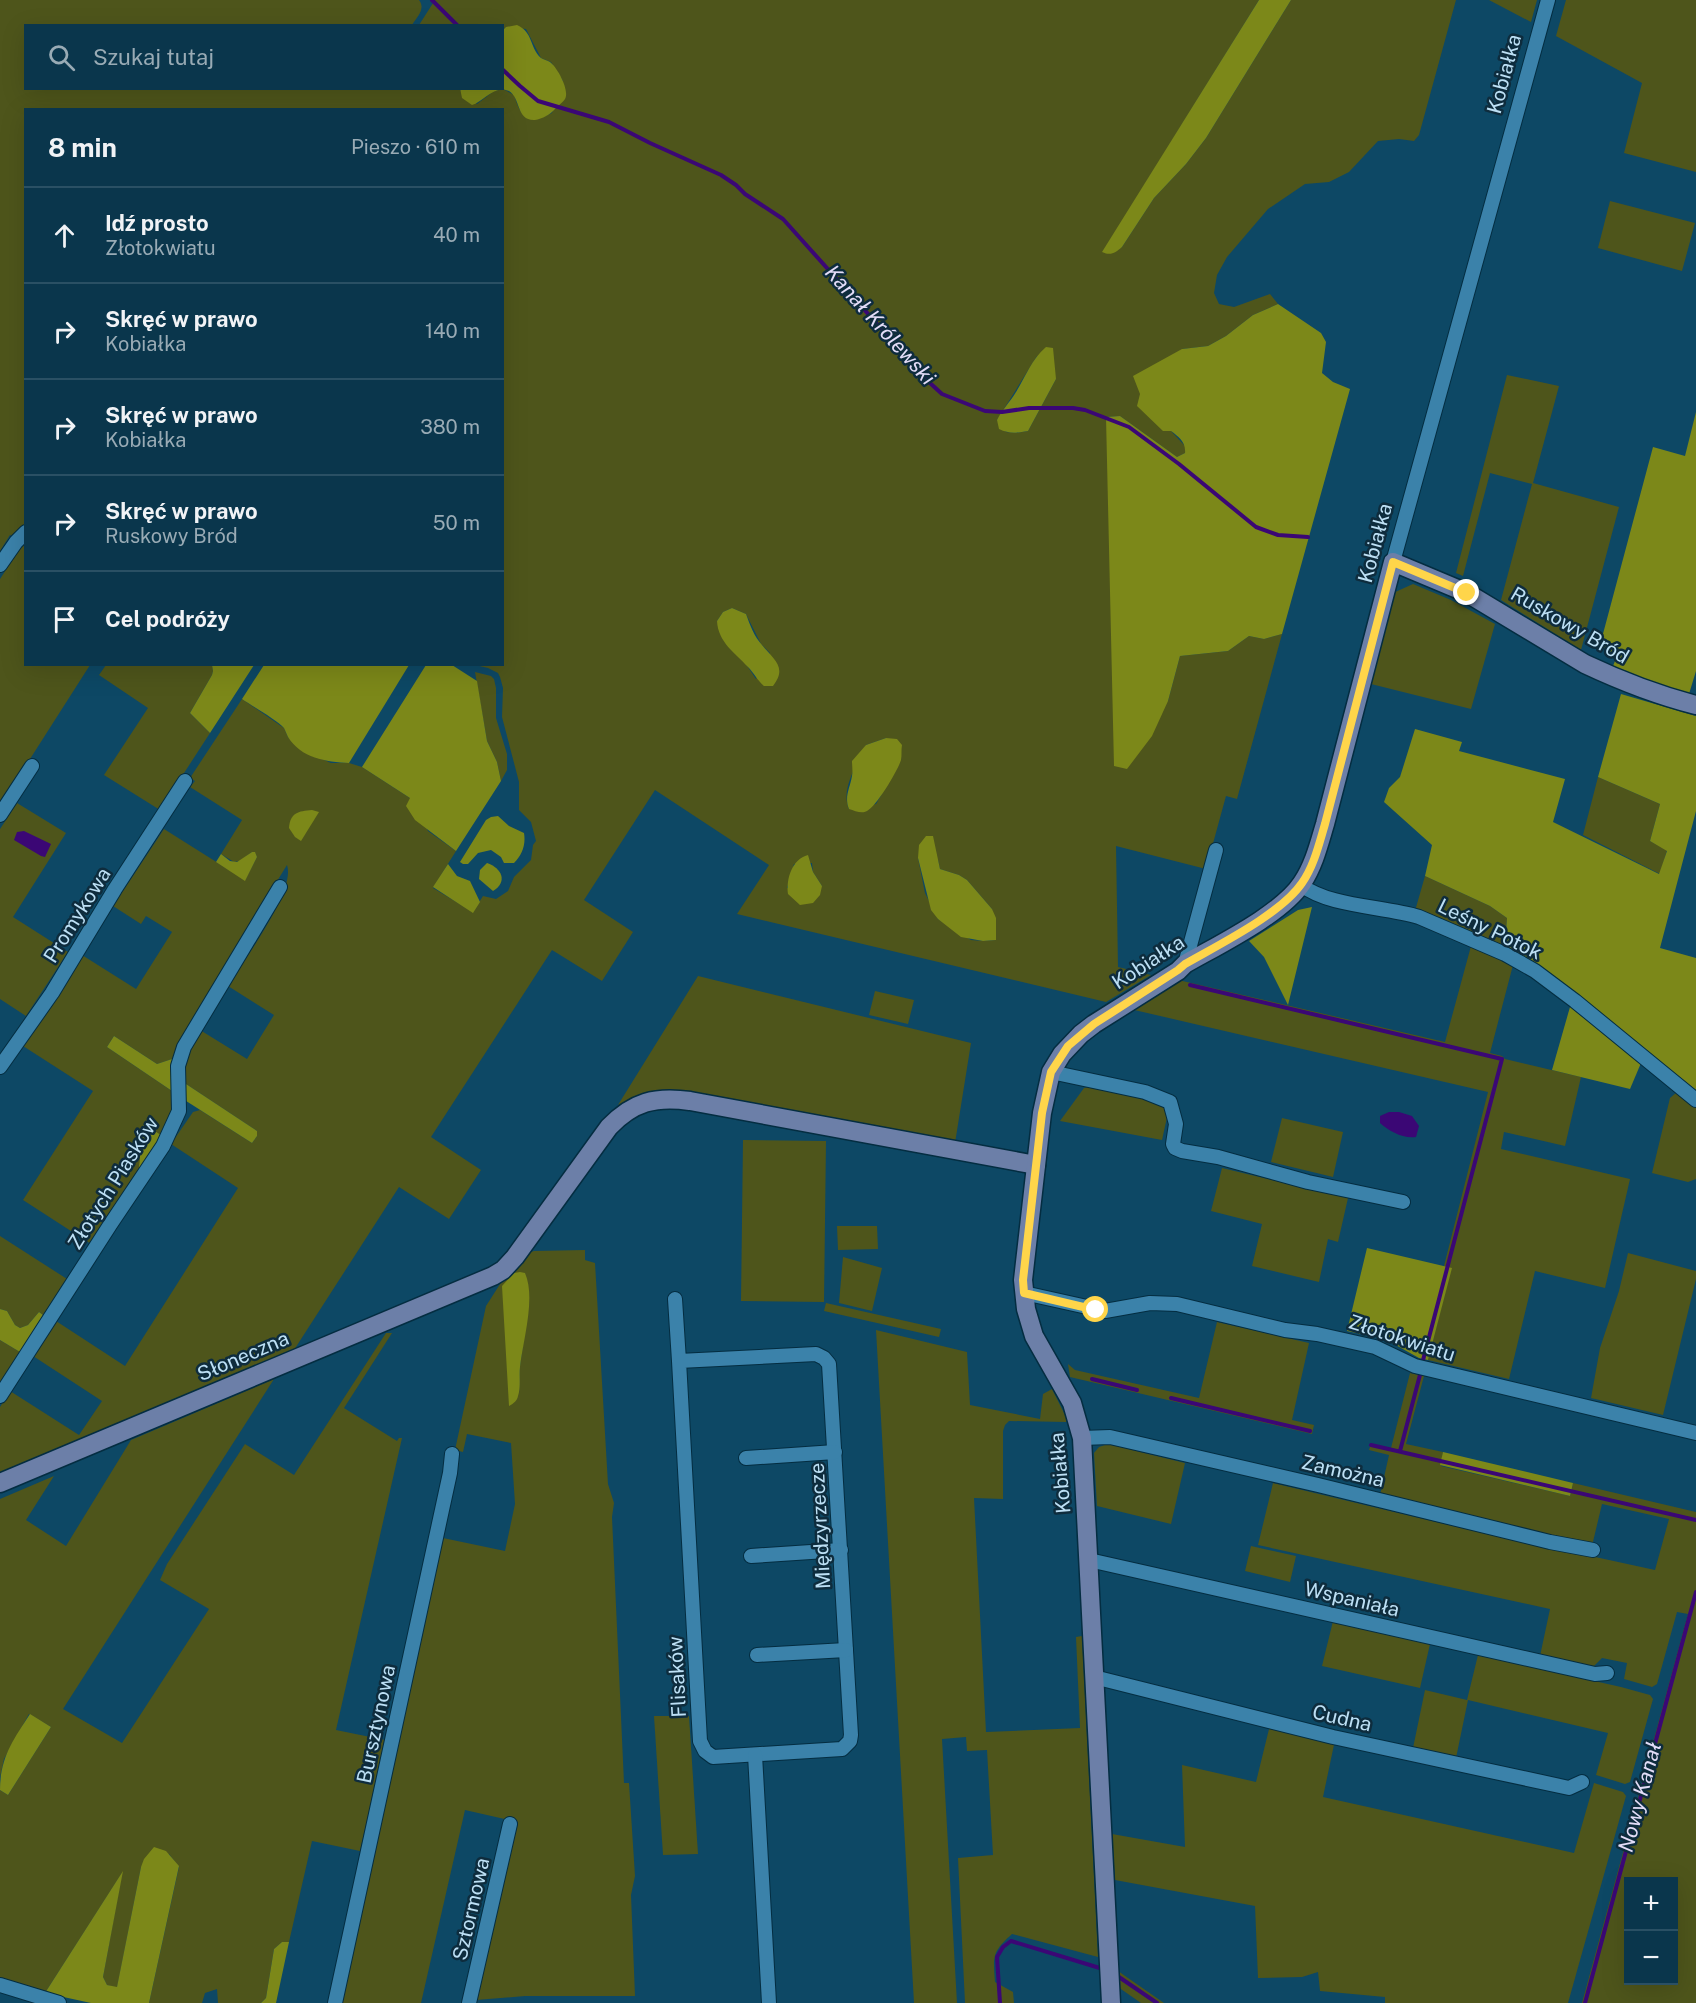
<!DOCTYPE html>
<html lang="pl">
<meta charset="utf-8">
<style>
body{margin:0;font-family:"Public Sans",sans-serif;background:#184156;color:#f1f3f6}
.controls{position:absolute;right:18px;bottom:18px;display:grid;overflow:hidden;border-radius:0px;box-shadow:0 6px 24px #0002}
.controls button{width:54px;height:54px;display:grid;place-items:center;padding:0;border:0;border-bottom:2px solid #2a5064;background:#0a364c;color:#f1f3f6;font:30px sans-serif}
.stop{position:absolute;width:18px;height:18px;margin:-14px;border:4px solid #ffd54a;border-radius:50%;background:#fff}
.stop.end{background:#ffd54a;border-color:#fff;box-shadow:0 2px 6px #0008}
.list{margin:0;padding:0;list-style:none}
h2{display:flex;justify-content:space-between;align-items:center;height:78px;margin:0;padding:0 24px;font-size:26px}
h2 small{font-size:20px;font-weight:400;color:#99abb5}
.list li{display:grid;grid-template-columns:39px 1fr auto;gap:18px;align-items:center;box-sizing:border-box;height:96px;padding:0 24px;border-top:2px solid #2a5064}
.list b{display:block;font-size:22px;white-space:nowrap}
.list p{margin:0;font-size:20px;white-space:nowrap;color:#99abb5}
.list em{font-size:20px;font-style:normal;color:#99abb5}
.icon{flex:none;width:33px;height:33px;fill:none;stroke:currentColor;stroke-width:2;stroke-linecap:round;stroke-linejoin:round}
.map{position:relative;flex:none;width:1696px;height:2003px;overflow:hidden}
.search{position:absolute;background:#0a364c;box-shadow:0 6px 24px #0002;left:24px;top:24px;width:480px;height:66px;display:flex;align-items:center;gap:15px;box-sizing:border-box;padding:0 21px;border-radius:0px;color:#99abb5;font-size:22px}
.panel{position:absolute;background:#0a364c;box-shadow:0 6px 24px #0002;left:24px;top:108px;width:480px;height:558px;border-radius:0px}
.map>svg:first-child{display:block}
.green{fill:#4e551b;fill-rule:evenodd}
.forest{fill:#7c8819}
.water{fill:#3b0775}
.lines{fill:none;stroke-linecap:round;stroke-linejoin:round}
.stream{stroke:#3b0775;stroke-width:4}
.street-casing{stroke:#042d41;stroke-width:16}
.secondary-casing{stroke:#042d41;stroke-width:21}
.street{stroke:#3b82aa;stroke-width:14}
.secondary{stroke:#6c7fa8;stroke-width:18}
.route{stroke:#ffd54a;stroke-width:8}
.labels{text-anchor:middle;stroke-width:5;stroke-linejoin:round;paint-order:stroke}
.street-label{font-size:20px;fill:#bde0f5;stroke:#0e2c3d}
.water-label{font-size:21px;font-style:italic;fill:#e3ddf8;stroke:#0e2c3d}
</style>
<div class="map">
<svg width="1696" height="2003" viewBox="0 0 1696 2003">
<rect width="100%" height="100%" fill="#0d4865"/>
<g class="green">
<path d="M0,0h419c7,9 -2,17 -7,25l-386,1v62h434v2l17,14 17,-13 9,-2 11,6c8,25 14,29 38,18l11,-32 -12,-19 -10,-4 -15,-29 -20,-2 -3,3 -1,-4 -83,-1 16,-25h824l-156,252 19,-5 32,-49 32,-34 20,-26 85,-138h165l-37,135 -5,6 -15,-2 -21,2 -29,31 -20,10 -24,2 -37,25 -41,48 -10,18 -3,18 5,11 15,3 36,-13 8,10 -25,11 -27,21 -18,10 -26,3 -11,82 14,15v7l-8,4 -57,-41 -14,1 62,284 12,-45 48,-5 21,-15 15,3 18,-5 -45,165 -11,-3 -20,73 -90,-23 2,121 33,8 -45,27 -369,-88 32,-49 -114,-75 -71,110 49,32 -31,49 -50,-31 -121,187 50,33 -32,49 -50,-32 -105,163 -294,123v-66l10,-16 69,44 23,-34 -69,-45 23,-35 69,45 113,-178 -67,-44 22,-32 7,-2 52,33 5,-7v-5l-74,-49 1,-26 16,-26 47,29 27,-44 -46,-29c15,-25 68,-95 59,-121l-69,112 -46,82 -15,5 -43,-28 -7,11 68,46v20l-11,24 -20,-12c-2,15 -6,32 -3,46l-50,73 -68,-44 70,-109 -70,-45 59,-91 54,34 36,-57 -26,-16 -5,8 -28,-18 51,-77 81,51 12,-23 -2,-4 -3,-1 -12,9 -6,1 -13,-8 21,-34 -52,-33 5,-6 -5,-3 52,-79 42,29 4,9 12,12 31,14h18l13,4 48,31 18,33 28,20 -23,37 40,24 10,-16 13,3 12,-8 6,-14 17,-17 2,-15 3,-4 -5,-19 -12,-12v-28l-17,-65 1,-29 -3,-11 -2,-4 -10,-5 -13,-3 27,-1v-554h-476l-1,416 -10,12 -5,-3 -10,16zM1037,356l19,23 -28,52 -12,2 -10,-1 -9,-12zM732,608l14,6 15,30 9,9 -14,26 -39,-58 6,-9zM886,738l11,30 -21,36 -27,5c-9,-20 9,-46 17,-64zM918,858l20,2 2,9 19,6 8,5 25,29 4,31 -13,1 -12,-1 -33,-21 -13,-26zM812,863l1,9 9,14 -35,2 7,-24z"/>
<polygon points="1489,0 1537,0 1531,22"/>
<polygon points="1566,0 1696,0 1696,172 1624,153 1642,83 1556,36"/>
<polygon points="1610,201 1695,223 1682,271 1598,248"/>
<polygon points="1507,375 1559,386 1533,483 1619,507 1581,650 1501,600 1532,484 1490,473 1463,576 1456,573"/>
<polygon points="25,540 26,664 90,665 0,806 0,579"/>
<polygon points="1413,584 1451,600 1495,624 1471,709 1371,684 1393,593"/>
<polygon points="106,665 212,665 213,671 212,675 190,713 210,733 160,810 104,775 148,708 99,675"/>
<polygon points="475,672 491,676 494,679 496,688 496,718 507,754 507,770 501,781 497,762 487,741"/>
<polygon points="1598,777 1660,804 1650,841 1667,850 1660,874 1583,835"/>
<polygon points="17,803 66,833 13,917 68,952 26,1016 0,999 0,829"/>
<polygon points="1425,876 1490,906 1507,918 1505,946 1415,911"/>
<polygon points="1471,946 1513,965 1490,1053 1502,1056 1505,1059 1581,1077 1565,1146 1504,1132 1501,1149 1630,1179 1605,1288 1535,1271 1509,1379 1428,1360 1451,1269 1444,1266 1488,1092 1130,1009 1174,979 1445,1042"/>
<polygon points="698,976 971,1043 955,1143 655,1092 618,1105"/>
<polygon points="875,991 914,1000 908,1024 869,1015"/>
<polygon points="1095,1085 1156,1099 1169,1108 1162,1140 1060,1121 1084,1088"/>
<polygon points="1677,1092 1696,1105 1696,1179 1688,1182 1652,1173 1670,1098"/>
<polygon points="1282,1118 1343,1132 1333,1177 1271,1162"/>
<polygon points="743,1140 826,1141 824,1302 741,1301"/>
<polygon points="1222,1168 1348,1198 1338,1242 1328,1239 1319,1282 1252,1266 1262,1224 1211,1211"/>
<polygon points="837,1226 877,1226 878,1249 838,1250"/>
<polygon points="0,1236 67,1279 43,1315 39,1312 28,1325 20,1328 15,1325 7,1311 0,1309"/>
<path d="M585,1250v10l10,3 13,221 6,19 -2,14 12,266h5l6,93 -4,19 4,101h-110l-49,4 42,-178 -53,-12 -44,193h-79l101,-465 62,13 10,-47 -4,-61 -44,-9 -4,18 -8,-2 31,-144 16,-25 23,-27 9,-3zM520,1272l9,30 -9,64 -1,28z"/>
<polygon points="1628,1253 1696,1271 1696,1279 1663,1415 1591,1398 1600,1348 1619,1291"/>
<polygon points="843,1257 882,1268 872,1311 839,1303"/>
<polygon points="826,1303 941,1329 939,1337 824,1311"/>
<polygon points="1217,1322 1309,1343 1292,1420 1314,1425 1312,1434 1070,1377 1068,1364 1075,1370 1199,1398"/>
<path d="M876,1330l91,22 3,53 70,14 3,-25 9,-5 15,30 -1,3 -57,-1 -4,4 -2,6v68l-29,-1 12,234 94,-4 -4,-91 6,-1 16,321 -86,-23c-20,18 -19,22 -17,48l18,10 1,11h-49l-7,-145 35,-3 -6,-105 -20,1 -1,-14 -24,2 15,264h-43z"/>
<polygon points="386,1333 392,1333 344,1408 397,1441 399,1438 402,1438 336,1730 385,1740 360,1851 312,1841 289,1942 282,1942 274,1949 266,1998 261,2003 218,2003 217,1989 205,1993 202,2003 149,2003 179,1867 169,1854 141,1867 117,1988 107,1985 103,1977 122,1873 45,1993 0,1980 0,1790 8,1795 51,1727 29,1714 4,1759 0,1777 0,1499 54,1476 26,1520 66,1546 131,1440 274,1379 63,1709 122,1743 209,1609 160,1580 167,1564 245,1444 294,1475"/>
<polygon points="0,1340 20,1352 0,1382"/>
<path d="M1410,1373l14,3 -18,68 37,8 -2,14 129,30 3,-13 123,29v491h-114l106,-389 -11,-2 -20,72 -5,3 -28,-8 3,-16 -25,-5 -10,10 -52,-12 10,-47 -292,-64 15,-62 184,44 198,43 14,-51 -67,-15 -10,42 -212,-51 9,-40 -20,-5 2,-6 20,4zM1628,1882h46v98h-46z"/>
<polygon points="1108,1444 1185,1463 1171,1524 1097,1506 1094,1453 1099,1447"/>
<polygon points="1251,1546 1296,1556 1290,1582 1245,1571"/>
<polygon points="1333,1621 1430,1644 1420,1688 1322,1666"/>
<polygon points="1478,1655 1621,1687 1650,1695 1653,1699 1630,1782 1625,1784 1596,1775 1608,1733 1468,1700 1456,1758 1413,1748 1425,1690 1467,1700"/>
<polygon points="654,1716 689,1716 698,1854 663,1855"/>
<polygon points="1270,1725 1335,1740 1323,1797 1574,1853 1594,1783 1623,1792 1626,1796 1568,2003 1385,2003 1385,1997 1320,1991 1318,1972 1302,1977 1258,1978 1255,1906 1115,1880 1112,1834 1185,1847 1182,1765 1256,1782"/>
<polygon points="1118,1971 1164,2003 1141,2003 1118,1987"/>
</g>
<g class="forest">
<path d="M1259,0h32l-85,138 -20,26 -32,34 -32,49c-7,6 -11,9 -20,5z"/>
<path d="M517,25c17,8 12,22 24,33 2,1 7,3 9,4 7,5 20,28 15,37 -2,3 -7,7 -10,10 -4,5 -13,10 -20,11 -19,1 -14,-22 -26,-29 -14,-7 -26,11 -37,14l-10,-7 -2,-10h42l1,-58 3,-3z"/>
<path d="M1278,304l43,29 5,9 -4,31 11,9 17,7 -68,245 -18,5 -15,-3 -21,15 -48,5 -12,45 -16,35 -25,33 -13,-3 -8,-349 14,-1 57,41 8,-4c1,-11 -6,-16 -14,-22h-8l-26,-25 3,-12 -7,-18 49,-27 26,-3 18,-10 27,-21z"/>
<path d="M1046,347l7,1 3,31 -28,52c-11,2 -19,3 -29,-2l-2,-9c5,-10 13,-18 19,-28 10,-16 15,-32 30,-45z"/>
<polygon points="1696,412 1696,671 1689,694 1625,676 1626,671 1613,666 1617,656 1600,645 1653,447 1685,456"/>
<path d="M732,608l14,6c4,11 8,22 16,31 11,14 26,22 11,41h-9c-7,-6 -10,-13 -16,-19 -13,-14 -30,-25 -31,-46l6,-9z"/>
<polygon points="212,665 254,665 210,733 190,713 212,675 213,671"/>
<path d="M264,665v-1l145,1 -60,98c-23,-1 -48,-5 -61,-26 -1,-2 -3,-7 -4,-9 -7,-8 -32,-22 -42,-29z"/>
<polygon points="426,665 452,665 477,681 487,741 497,762 501,781 456,851 415,820 406,806 410,798 362,767"/>
<polygon points="1621,694 1696,716 1696,811 1660,948 1696,958 1696,1090 1574,994 1518,953 1505,946 1507,918 1490,906 1425,876 1432,845 1384,802 1389,788 1400,777 1415,729 1462,742 1459,751 1565,779 1553,822 1659,874 1667,851 1650,841 1660,804 1598,777"/>
<path d="M886,738l11,1 5,6c-1,5 0,10 -1,15 -3,10 -24,46 -34,51 -5,3 -12,0 -18,-2 -5,-12 1,-21 3,-33 1,-5 0,-10 0,-15l14,-16z"/>
<path d="M312,810l7,2 -18,29 -6,-4 -6,-9c1,-15 9,-17 23,-18z"/>
<path d="M498,816l11,10 15,7c2,12 -2,22 -10,30h-10l-3,-6 -10,-7 -13,3 -10,11h-5l-3,-2 26,-42 5,-3z"/>
<polygon points="926,836 933,836 940,869 959,875 967,880 992,909 996,918 996,940 983,941 961,937 938,919 931,910 918,858 919,845"/>
<polygon points="252,852 255,852 257,857 245,881 216,862 221,854 230,861 237,862"/>
<path d="M808,855l5,17 9,14 -2,9 -7,8 -13,2 -12,-11c-2,-15 4,-35 20,-39z"/>
<path d="M487,863c15,5 21,19 6,28l-14,-12 1,-9z"/>
<polygon points="448,864 457,876 470,881 480,902 473,913 433,887"/>
<polygon points="1312,907 1288,1005 1264,957 1249,941 1298,910"/>
<polygon points="1570,1007 1641,1063 1630,1089 1552,1070"/>
<polygon points="114,1036 157,1064 172,1059 175,1071 175,1093 107,1047"/>
<polygon points="183,1082 257,1131 257,1136 252,1143 183,1099"/>
<path d="M144,1124l20,13 -23,34 -2,-4c3,-17 -2,-27 5,-43z"/>
<polygon points="1367,1248 1452,1268 1428,1360 1419,1358 1385,1339 1347,1331"/>
<path d="M520,1272l5,1c11,25 -2,67 -5,94 -1,9 1,20 -2,29 -1,5 -4,7 -9,10l-7,-120 12,-13z"/>
<polygon points="0,1309 7,1311 15,1325 20,1328 28,1325 39,1312 43,1315 20,1352 0,1340"/>
<polygon points="1443,1452 1573,1483 1570,1496 1440,1465"/>
<path d="M30,1714l21,13 -43,68 -8,-5c0,-32 13,-50 30,-76z"/>
<polygon points="154,1847 166,1851 179,1866 149,2003 91,2003 45,1993 123,1871 103,1977 107,1985 117,1987 141,1867 144,1859"/>
<polygon points="282,1942 289,1942 276,2003 261,2003 266,1998 274,1949"/>
</g>
<g class="water">
<polygon points="24,831 51,844 45,857 41,856 14,840 17,832"/>
<path d="M1389,1112h10l13,4 7,10 -3,11c-13,2 -27,-6 -36,-14v-7z"/>
</g>
<g class="lines">
<g class="stream">
<polyline points="432,0 458,26"/>
<polyline points="502,69 520,86 538,101 609,122 650,143 721,175 736,185 745,194 783,219 930,383 942,394 985,411 1002,412 1029,408 1073,408 1085,410 1129,427 1179,464 1256,527 1278,535 1308,537"/>
<polyline points="1190,985 1502,1059 1422,1364"/>
<polyline points="1092,1379 1137,1390"/>
<polyline points="1171,1398 1310,1431"/>
<polyline points="1371,1445 1696,1520"/>
<polyline points="1400,1451 1421,1371"/>
<polyline points="1116,1975 1157,2003"/>
<polyline points="1000,2003 997,1957 1003,1947 1011,1941 1103,1969"/>
<polyline points="1585,2003 1696,1592"/>
</g>
<g class="street-casing">
<g id="street">
<polyline points="1393,562 1548,0"/>
<polyline points="0,565 16,542 26,532"/>
<polyline points="0,815 32,766"/>
<path d="M1301,885c29,22 82,21 118,32l86,37 30,17 40,30 121,99"/>
<polyline points="1185,964 1216,850"/>
<polyline points="0,1067 52,993 115,889 185,781"/>
<polyline points="1051,1072 1145,1092 1170,1102 1176,1124 1173,1144 1175,1148 1182,1151 1218,1157 1308,1182 1403,1202"/>
<polyline points="1024,1293 1105,1311 1150,1303 1177,1304 1285,1330 1317,1334 1375,1347 1415,1366 1696,1433"/>
<polyline points="675,1299 679,1361 700,1741 705,1751 713,1757 842,1749 850,1741 851,1735 829,1364 824,1358 816,1354 679,1361"/>
<polyline points="0,1396 110,1225 163,1146 179,1111 178,1066 184,1047 280,887"/>
<polyline points="1082,1438 1110,1437 1318,1485 1550,1542 1593,1550"/>
<polyline points="746,1458 835,1452"/>
<polyline points="751,1556 841,1550"/>
<polyline points="1089,1560 1595,1674 1607,1673"/>
<polyline points="757,1655 846,1650"/>
<polyline points="1094,1677 1333,1737 1569,1788 1582,1782"/>
<polyline points="755,1755 769,2003"/>
<polyline points="0,1985 59,2003"/>
<polyline points="335,2003 450,1473 452,1454"/>
<polyline points="469,2003 510,1824"/>
</g>
</g>
<g class="secondary-casing">
<g id="secondary">
<path d="M0,1483l493,-207 10,-6 12,-13 94,-130c24,-25 46,-31 81,-26l346,64"/>
<path d="M1111,2003l-29,-565 -10,-35 -38,-67 -8,-27 -3,-29 19,-167 9,-41 11,-18 19,-20 13,-10 84,-53 7,-7c33,-19 97,-50 117,-81 12,-18 17,-39 23,-59l68,-262 74,31 118,71c36,17 72,31 111,41"/>
</g>
</g>
<use href="#street" class="street"/>
<use href="#secondary" class="secondary"/>
</g>
<g class="lines">
<path class="route" d="M1096,1310l-72,-17 -1,-13 19,-167 9,-41 17,-26 26,-22 84,-54 7,-6c33,-19 96,-50 117,-81 12,-17 17,-39 23,-59l68,-262 74,31"/>
</g>
<g class="labels">
<g class="street-label">
<text transform="translate(1504 74) rotate(-75)" y="7">Kobiałka</text>
<text transform="translate(1375 543) rotate(-75)" y="7">Kobiałka</text>
<text transform="translate(1570 625) rotate(30)" y="7">Ruskowy Bród</text>
<text transform="translate(77 915) rotate(-58)" y="7">Promykowa</text>
<text transform="translate(1490 929) rotate(26)" y="7">Leśny Potok</text>
<text transform="translate(1148 962) rotate(-33)" y="7">Kobiałka</text>
<text transform="translate(113 1183) rotate(-58)" y="7">Złotych Piasków</text>
<text transform="translate(1402 1338) rotate(18)" y="7">Złotokwiatu</text>
<text transform="translate(243 1356) rotate(-23)" y="7">Słoneczna</text>
<text transform="translate(1343 1471) rotate(13)" y="7">Zamożna</text>
<text transform="translate(1060 1473) rotate(-95)" y="7">Kobiałka</text>
<text transform="translate(820 1526) rotate(-93)" y="7">Międzyrzecze</text>
<text transform="translate(1352 1599) rotate(13)" y="7">Wspaniała</text>
<text transform="translate(677 1677) rotate(-93)" y="7">Flisaków</text>
<text transform="translate(1342 1718) rotate(13)" y="7">Cudna</text>
<text transform="translate(376 1724) rotate(-78)" y="7">Bursztynowa</text>
<text transform="translate(471 1909) rotate(-77)" y="7">Sztormowa</text>
</g>
<g class="water-label">
<text transform="translate(880 325) rotate(48)" y="7">Kanał Królewski</text>
<text transform="translate(1640 1797) rotate(-75)" y="7">Nowy Kanał</text>
</g>
</g>
</svg>
<div class="controls">
<button>+</button>
<button>−</button>
</div>
<div class="stop" style="left:1096px;top:1310px"></div>
<div class="stop end" style="left:1467px;top:593px"></div>
<div class="search"><svg class="icon" aria-label="search" viewBox="0 0 24 24"><circle cx="10" cy="10" r="6"/><path d="M15 15l6 6"/></svg>Szukaj tutaj</div>
<section class="panel">
<h2>8 min<small>Pieszo · 610 m</small></h2>
<ul class="list">
<li><svg class="icon" aria-label="ahead" viewBox="0 0 24 24"><path d="M12 20V5M6 11l6-6 6 6"/></svg><div><b>Idź prosto</b><p>Złotokwiatu</p></div><em>40 m</em></li>
<li><svg class="icon" aria-label="right" viewBox="0 0 24 24"><path d="M7 20v-9h11M14 6l5 5-5 5"/></svg><div><b>Skręć w prawo</b><p>Kobiałka</p></div><em>140 m</em></li>
<li><svg class="icon" aria-label="right" viewBox="0 0 24 24"><path d="M7 20v-9h11M14 6l5 5-5 5"/></svg><div><b>Skręć w prawo</b><p>Kobiałka</p></div><em>380 m</em></li>
<li><svg class="icon" aria-label="right" viewBox="0 0 24 24"><path d="M7 20v-9h11M14 6l5 5-5 5"/></svg><div><b>Skręć w prawo</b><p>Ruskowy Bród</p></div><em>50 m</em></li>
<li><svg class="icon" aria-label="arrive" viewBox="0 0 24 24"><path d="M6 21V4h12l-3 4 3 4H6"/></svg><div><b>Cel podróży</b></div></li>
</ul>
</section>
</div>
